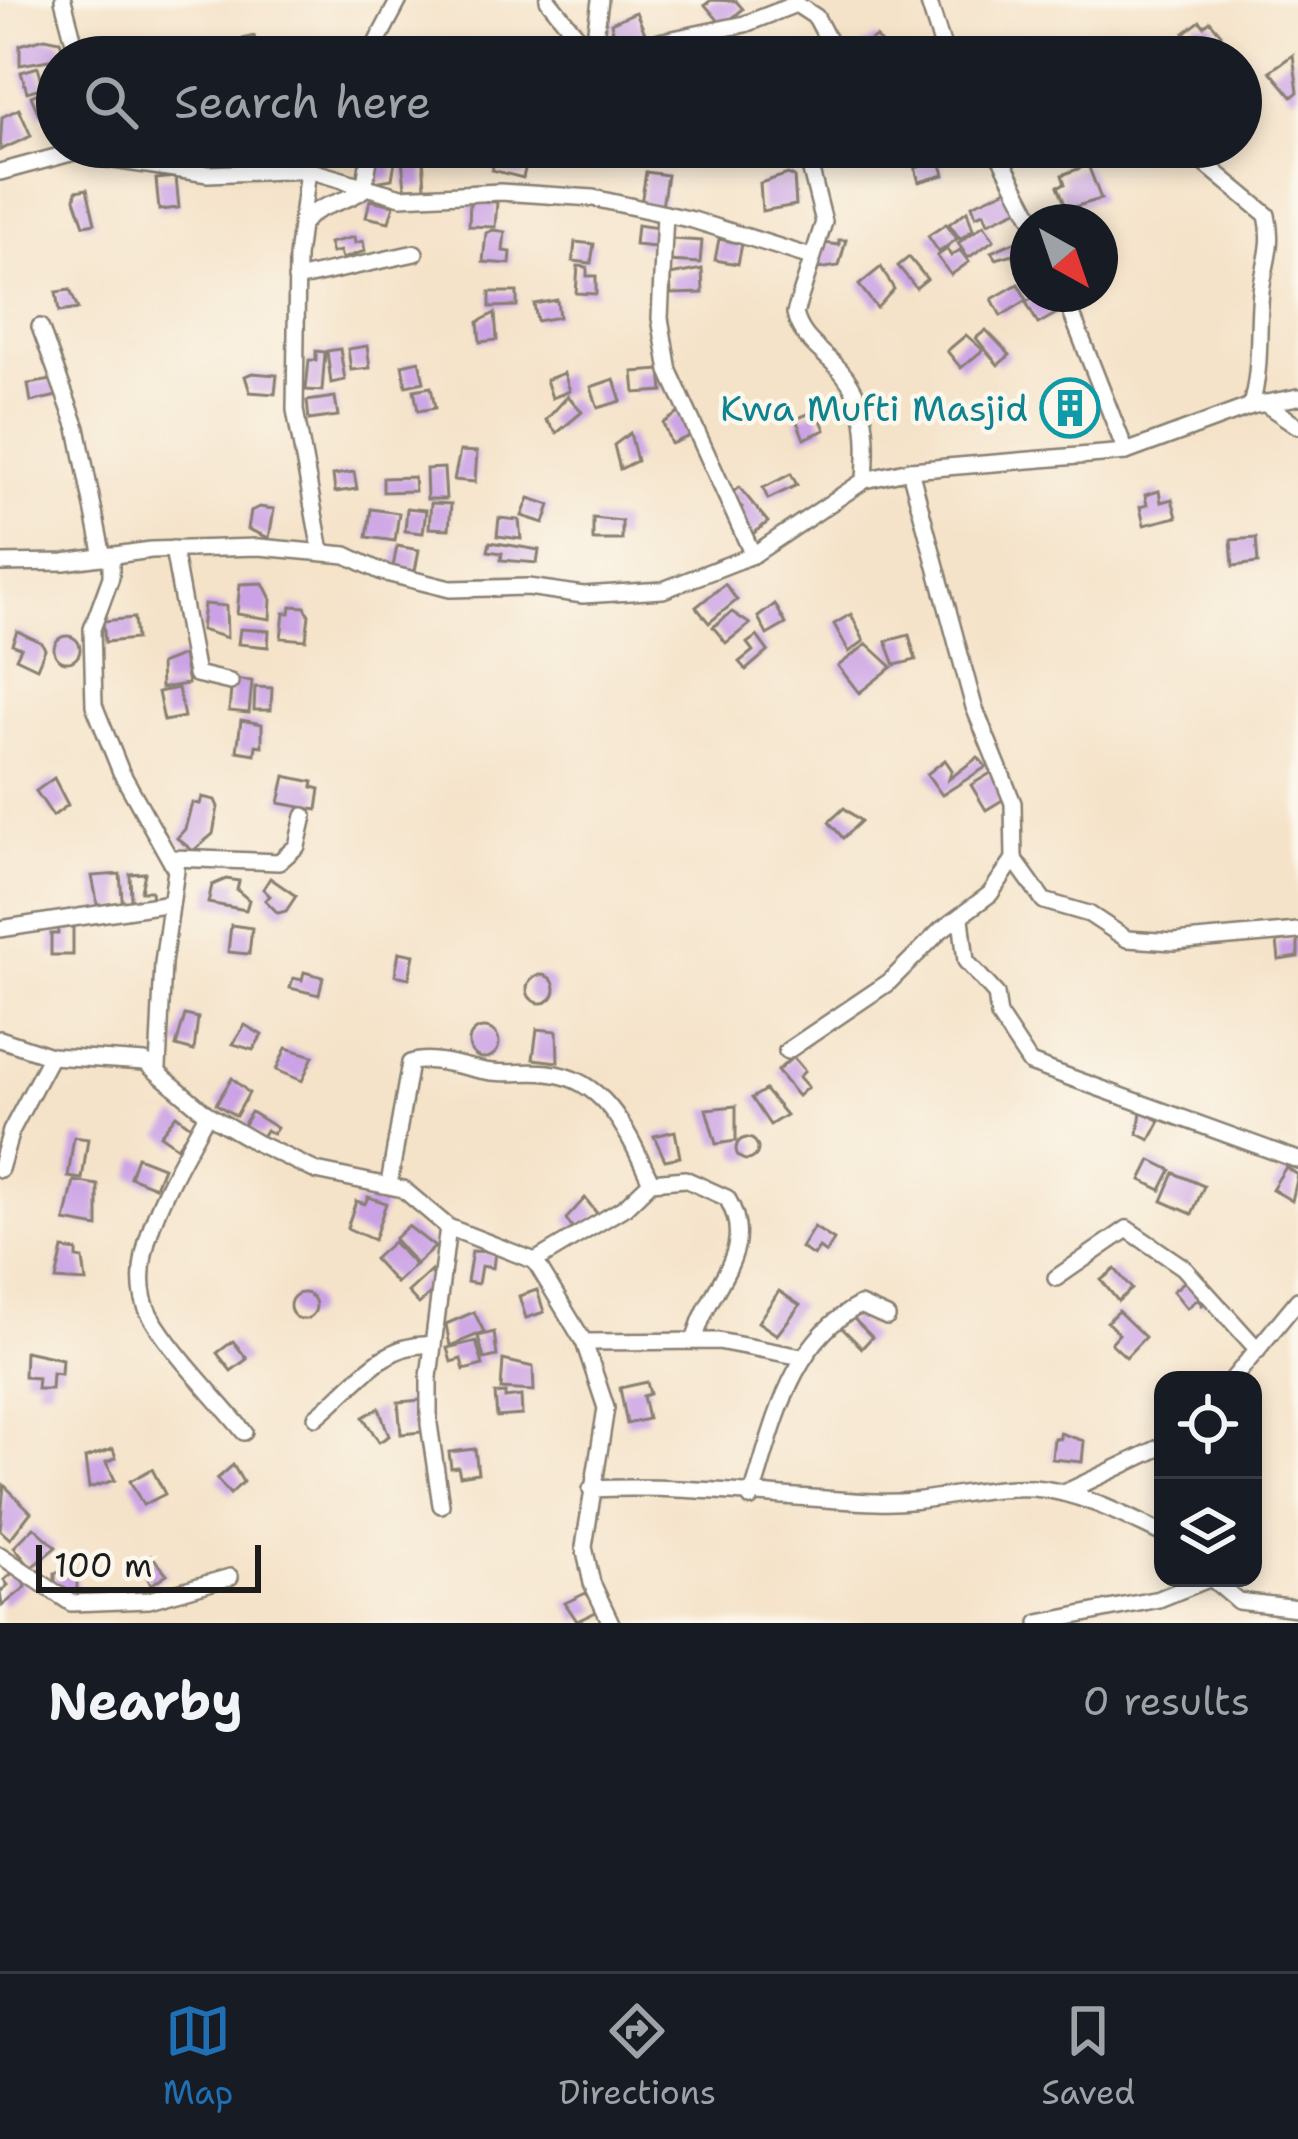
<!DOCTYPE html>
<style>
body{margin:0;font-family:"Shantell Sans",sans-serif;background:#242831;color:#f1f3f6}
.controls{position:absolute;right:36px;bottom:36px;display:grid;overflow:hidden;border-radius:24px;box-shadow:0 6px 18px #0003}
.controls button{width:108px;height:108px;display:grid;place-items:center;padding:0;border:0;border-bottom:3px solid #363941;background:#171b24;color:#f1f3f6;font:60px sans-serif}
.compass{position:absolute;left:1010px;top:204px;width:108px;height:108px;border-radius:50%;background:#171b24;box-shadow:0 6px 18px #0003;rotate:140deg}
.scale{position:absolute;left:36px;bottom:30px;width:225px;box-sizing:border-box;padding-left:12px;border:6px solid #1c1c1c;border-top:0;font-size:33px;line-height:42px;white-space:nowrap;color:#1c1c1c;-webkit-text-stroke:9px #fbf7ec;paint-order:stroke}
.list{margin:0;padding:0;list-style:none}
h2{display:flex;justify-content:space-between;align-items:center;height:156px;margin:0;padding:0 48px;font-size:51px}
h2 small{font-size:39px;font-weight:400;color:#9ea1a6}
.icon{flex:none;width:66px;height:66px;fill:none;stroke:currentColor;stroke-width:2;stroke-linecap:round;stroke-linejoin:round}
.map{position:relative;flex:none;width:1298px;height:1623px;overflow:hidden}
.search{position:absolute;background:#171b24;box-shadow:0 6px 18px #0003;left:36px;right:36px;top:36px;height:132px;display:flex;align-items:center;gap:30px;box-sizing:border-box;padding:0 42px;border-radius:66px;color:#9ea1a6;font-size:45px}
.sheet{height:348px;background:#171b24}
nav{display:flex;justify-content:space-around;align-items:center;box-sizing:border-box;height:168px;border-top:3px solid #363941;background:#171b24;font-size:33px;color:#9ea1a6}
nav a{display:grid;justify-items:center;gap:6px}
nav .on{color:#1f6fb2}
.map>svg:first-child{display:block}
.building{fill:#cba2e5}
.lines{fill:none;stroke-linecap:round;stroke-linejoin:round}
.minor-casing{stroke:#888072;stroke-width:20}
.minor{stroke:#fff;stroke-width:15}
.labels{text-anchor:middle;stroke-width:9;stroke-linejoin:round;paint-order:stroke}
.culture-label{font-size:36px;fill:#0d838f;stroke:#fbf7ec;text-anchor:end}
</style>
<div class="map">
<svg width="1298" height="1623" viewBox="0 0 1298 1623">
<rect width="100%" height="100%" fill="#fbf7ec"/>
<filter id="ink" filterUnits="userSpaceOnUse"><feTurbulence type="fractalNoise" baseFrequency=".00833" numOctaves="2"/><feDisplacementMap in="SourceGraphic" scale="24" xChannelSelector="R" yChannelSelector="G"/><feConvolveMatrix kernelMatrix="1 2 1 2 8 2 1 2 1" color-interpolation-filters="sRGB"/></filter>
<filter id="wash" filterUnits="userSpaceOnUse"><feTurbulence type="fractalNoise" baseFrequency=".004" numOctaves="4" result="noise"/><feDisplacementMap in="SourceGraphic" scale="48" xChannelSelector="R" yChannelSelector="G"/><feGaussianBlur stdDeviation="2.7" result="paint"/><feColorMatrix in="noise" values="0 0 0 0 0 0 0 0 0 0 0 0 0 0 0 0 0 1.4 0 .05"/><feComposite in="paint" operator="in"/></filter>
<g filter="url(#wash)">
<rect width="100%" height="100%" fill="#f5e3c9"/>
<g id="blocks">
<g class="building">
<polygon points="711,0 736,1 743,9 723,26 705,5"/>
<polygon points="636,12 648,40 615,46 611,23"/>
<polygon points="1200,21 1204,26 1210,21 1221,34 1199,51 1184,33"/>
<polygon points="254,36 259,57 233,57 230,42"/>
<polygon points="876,37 891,57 875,57 870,50 861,57 850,54"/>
<polygon points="45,38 60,41 66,57 20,65 20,45"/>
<polygon points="1293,55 1298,92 1292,97 1270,71"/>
<polygon points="38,67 44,87 27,92 21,72"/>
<polygon points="48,89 56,108 39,115 31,96"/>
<polygon points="19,109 31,136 0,150 2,117"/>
<polygon points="193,147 218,147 221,160 198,166"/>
<rect x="279" y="147" width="29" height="16"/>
<polygon points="376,148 397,149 392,179 374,182"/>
<polygon points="496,154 527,161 523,178 492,170"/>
<polygon points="423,156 425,187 405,188 402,158"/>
<polygon points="940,160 944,175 919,182 915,168"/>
<polygon points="1088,165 1101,199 1067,209 1058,186 1065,184 1062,175"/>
<polygon points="646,172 667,175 662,207 641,204"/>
<polygon points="788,174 794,177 796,205 762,211 760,183"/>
<polygon points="176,177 179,208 159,210 156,179"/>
<polygon points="1010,188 1019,209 988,223 984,213 976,216 972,205"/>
<polygon points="87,189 95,223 84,225 75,199 76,191"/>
<polygon points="370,200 394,205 389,222 366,217"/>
<polygon points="470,201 497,202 495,227 469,226"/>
<polygon points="967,211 973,230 960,239 949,224"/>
<polygon points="946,224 957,239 939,252 928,236"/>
<polygon points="637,225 658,228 655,247 635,245"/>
<polygon points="984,225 994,240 968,258 958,243"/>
<polygon points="493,230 505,232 503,251 511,252 510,264 483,262 486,233"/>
<polygon points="1028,236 1028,275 1022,278 1013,254 996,259 991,252"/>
<polygon points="354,237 355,243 363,241 365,251 342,259 340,251 332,253 329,243"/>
<polygon points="671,239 702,241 700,263 669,261"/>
<polygon points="719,239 742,244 738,264 715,260"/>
<polygon points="839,240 846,240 839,266 817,269 823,243 839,245"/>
<polygon points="575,242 594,244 591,263 573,261"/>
<polygon points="947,249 951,256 960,250 969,262 951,275 937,256"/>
<polygon points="909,257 927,279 916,288 898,266"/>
<polygon points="578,266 587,267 587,276 596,276 596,294 576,293"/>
<polygon points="881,267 894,289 877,308 859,285"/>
<polygon points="702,269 703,293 671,294 670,275"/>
<polygon points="1018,284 1027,300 1001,316 992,299"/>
<polygon points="70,290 78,309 59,312 56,292"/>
<polygon points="490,292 517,292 517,306 490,307"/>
<polygon points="1041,294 1059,294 1066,308 1038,324 1026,302"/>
<polygon points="557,300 559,317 537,321 534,304"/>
<polygon points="495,313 497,340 480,342 478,322"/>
<polygon points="986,330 1010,355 998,365 976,338"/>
<polygon points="966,335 983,350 961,368 947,351"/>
<polygon points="367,346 370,368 351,370 348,349"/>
<polygon points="340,349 345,380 331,383 327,351"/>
<polygon points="316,351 325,352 322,391 306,390 309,360 316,360"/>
<polygon points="419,361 424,382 406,386 402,365"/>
<polygon points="661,370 663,391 635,393 633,372"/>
<polygon points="252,373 277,375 275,394 250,392 245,376"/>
<polygon points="564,373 570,391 552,398 546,380"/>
<polygon points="58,379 61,395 31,402 28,384"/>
<polygon points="614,379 621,401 598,408 591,387"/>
<polygon points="431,387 435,408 418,411 414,390"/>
<polygon points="1069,392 1071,398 1081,394 1089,415 1062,428 1051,399"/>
<polygon points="568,396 582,412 557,433 546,420"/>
<polygon points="335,397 338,416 309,420 307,401"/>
<polygon points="817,410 825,430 804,439 796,419"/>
<polygon points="680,412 690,436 671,444 663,423"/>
<polygon points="630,433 637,461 620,469 614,445"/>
<polygon points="460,451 477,452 475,482 454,480"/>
<polygon points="444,468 446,499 427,499 426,469"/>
<polygon points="354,472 357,489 335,492 333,475"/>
<polygon points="791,474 797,485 768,499 763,488"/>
<polygon points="414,477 415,491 383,492 383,478"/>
<polygon points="739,487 768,522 749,537 732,516 742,507 728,496"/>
<polygon points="1159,491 1161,502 1172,499 1177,517 1144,525 1140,507 1147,505 1145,495"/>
<polygon points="529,498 550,505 544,523 522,516"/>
<polygon points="431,503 451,504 449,529 429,528"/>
<polygon points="259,507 274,509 269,538 248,529 251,511"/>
<polygon points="407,508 426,510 423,533 405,531"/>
<polygon points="371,509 399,513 395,541 367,537"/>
<polygon points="499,518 519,520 521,539 497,536"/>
<polygon points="593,518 622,521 622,540 593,540"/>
<polygon points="1256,538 1258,563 1233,566 1231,540"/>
<polygon points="490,542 539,550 537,563 501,560 502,553 488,551"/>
<polygon points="397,546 419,550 415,571 393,567"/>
<polygon points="263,583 271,599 270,619 237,614 240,584"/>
<polygon points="725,584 737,600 709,623 696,607"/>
<polygon points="204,604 226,606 227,638 201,630"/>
<polygon points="775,604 786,624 767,635 758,617"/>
<polygon points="291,606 305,607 309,615 306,640 281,638 284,613 290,613"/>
<polygon points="732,612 750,624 726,643 713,627"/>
<polygon points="851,614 864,641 849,652 834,624"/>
<polygon points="134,618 136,639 105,642 103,621"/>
<polygon points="240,629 269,631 268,647 238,644"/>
<polygon points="17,631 42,643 45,649 37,668 16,658 21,648 12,644"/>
<polygon points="909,635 916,660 895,665 886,641"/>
<circle cx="67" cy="649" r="13"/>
<polygon points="757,636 768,651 746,670 739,662 753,651 747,643"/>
<polygon points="867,644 892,667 859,693 838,666"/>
<polygon points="183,655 188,684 161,688 160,664"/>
<polygon points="232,679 252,681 249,713 229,711"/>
<polygon points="255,687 272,688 271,710 254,710"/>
<polygon points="178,688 184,717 164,721 158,692"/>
<polygon points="241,720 262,724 262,746 256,745 255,754 237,751"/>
<polygon points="978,757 986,767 942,795 927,774 945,760 952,770 949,779"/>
<polygon points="994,771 1009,796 986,810 971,785"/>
<polygon points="285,776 313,782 312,787 320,789 317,810 279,803"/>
<polygon points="54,778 68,805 53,816 36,791"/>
<polygon points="202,797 215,800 218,807 213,834 193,851 177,838 185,829 192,803 200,804"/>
<polygon points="844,808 861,821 843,838 829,822"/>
<polygon points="145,873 141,891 151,891 152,900 131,900 130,874"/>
<polygon points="120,874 123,910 99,911 92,876"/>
<polygon points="270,878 296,896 286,911 278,913 265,900 270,896 263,889"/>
<polygon points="226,879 239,881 237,890 249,900 246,910 208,903 212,885"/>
<polygon points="231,925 252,928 249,954 228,952"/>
<polygon points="58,927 73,927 73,955 51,955 51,934 58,934"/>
<polygon points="1298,939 1298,957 1279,960 1277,942"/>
<polygon points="399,952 414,955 409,978 395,975"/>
<polygon points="304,972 323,977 319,995 290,988 293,978 302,980"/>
<circle cx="541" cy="989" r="14"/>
<polygon points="185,1015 198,1018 194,1051 176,1046"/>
<polygon points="245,1025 262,1035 253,1050 233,1044"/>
<circle cx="484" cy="1043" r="15"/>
<polygon points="537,1029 557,1031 558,1062 533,1059"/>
<polygon points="286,1048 313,1056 302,1081 276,1070"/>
<polygon points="793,1057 805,1071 799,1077 808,1087 798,1096 777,1071"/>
<polygon points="232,1078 249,1093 236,1116 216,1104"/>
<polygon points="765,1090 786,1115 770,1125 752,1098"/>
<polygon points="736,1106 736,1141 716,1144 706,1109"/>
<polygon points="1141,1111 1160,1121 1150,1140 1138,1134"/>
<polygon points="251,1112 277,1128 273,1134 266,1130 262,1137 243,1126"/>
<polygon points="176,1115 192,1127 177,1147 160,1135"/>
<polygon points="675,1131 680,1157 665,1160 654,1136"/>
<polygon points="74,1137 88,1139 82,1179 68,1177"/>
<circle cx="747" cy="1149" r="11"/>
<polygon points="137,1157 163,1167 155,1187 130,1177"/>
<polygon points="1151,1160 1171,1170 1161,1190 1141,1180"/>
<polygon points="1286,1167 1298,1175 1292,1201 1272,1189"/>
<polygon points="1174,1173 1204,1186 1192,1214 1162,1201"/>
<polygon points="74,1181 98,1185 98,1227 65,1221"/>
<polygon points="368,1197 386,1203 374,1240 347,1228 356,1201 365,1204"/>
<polygon points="585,1198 599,1216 577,1234 566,1219"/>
<polygon points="408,1226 435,1247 416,1264 394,1239"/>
<polygon points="814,1227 834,1240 826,1253 819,1248 814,1256 801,1248"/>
<polygon points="393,1242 415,1265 396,1283 374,1259"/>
<polygon points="63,1249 77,1251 77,1258 83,1259 86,1282 56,1280"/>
<polygon points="472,1251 495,1252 493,1268 481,1266 478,1284 467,1282"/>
<polygon points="1115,1269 1132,1289 1118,1301 1101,1280"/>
<polygon points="431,1271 438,1287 419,1304 408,1292"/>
<polygon points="1190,1277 1209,1299 1202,1305 1198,1299 1187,1308 1173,1291"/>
<polygon points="537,1290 544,1312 526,1318 519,1296"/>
<polygon points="779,1291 800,1305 777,1335 758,1322"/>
<circle cx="303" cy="1306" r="13"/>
<polygon points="1118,1311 1145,1337 1126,1357 1111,1343 1119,1334 1107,1322"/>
<polygon points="474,1312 484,1332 450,1346 446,1324"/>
<polygon points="852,1317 872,1337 862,1348 841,1327"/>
<polygon points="494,1332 497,1356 484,1359 478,1336"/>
<polygon points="233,1341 247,1359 231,1371 217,1353"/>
<polygon points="476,1341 483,1365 464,1370 461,1359 451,1362 447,1348"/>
<polygon points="25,1351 62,1359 61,1374 52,1373 51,1389 37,1389 38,1378 24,1377"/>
<polygon points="503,1360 533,1367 534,1391 501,1389"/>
<polygon points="647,1382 650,1394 643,1396 648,1419 627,1424 620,1388"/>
<polygon points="505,1393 505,1398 521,1396 522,1415 497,1417 495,1394"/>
<polygon points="422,1400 422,1432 401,1434 398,1402"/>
<polygon points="379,1408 389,1436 379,1442 363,1417"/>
<polygon points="1060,1433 1084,1441 1082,1462 1052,1459 1054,1438 1060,1439"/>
<polygon points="113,1449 116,1458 106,1462 115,1480 89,1488 85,1458"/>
<polygon points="475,1449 478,1473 460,1476 458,1467 451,1468 449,1452"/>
<polygon points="233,1465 243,1482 230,1494 217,1479"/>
<polygon points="152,1469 165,1494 143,1505 130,1481"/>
<polygon points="4,1485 31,1512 10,1539 0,1530"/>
<polygon points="34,1527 56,1547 31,1568 14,1547"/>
<polygon points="151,1555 167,1574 151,1585 140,1562"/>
<polygon points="16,1570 26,1587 2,1606 0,1592 8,1585 4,1580"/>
<polygon points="77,1572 77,1592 55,1593 55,1573"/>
<polygon points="586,1593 600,1610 577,1621 565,1603"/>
</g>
</g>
</g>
<g filter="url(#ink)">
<use href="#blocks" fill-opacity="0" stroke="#888072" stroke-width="3"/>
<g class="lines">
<g class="minor-casing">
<g id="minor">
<polyline points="63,0 78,57"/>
<polyline points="548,0 577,36 594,45 625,49 745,24 796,4 816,17 837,57"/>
<polyline points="928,0 946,57"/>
<polyline points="594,45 600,0"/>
<polyline points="369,57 399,0"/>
<path d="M805,147l19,75 -29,91c4,20 18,31 33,45 40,35 40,73 37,122"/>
<polyline points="995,147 1034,222"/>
<path d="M1185,147l82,68c7,30 -2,47 -6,76 -4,41 1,73 -10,115"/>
<polyline points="308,170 297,257 295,410 321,551"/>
<polyline points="0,172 82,150 100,158 208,174 308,170 401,197 500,192 593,198 693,220 811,257"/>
<polyline points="665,214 660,318 669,371 753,555"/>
<path d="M305,221c13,-18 41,-17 59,-32l7,-42"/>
<polyline points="296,279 415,253"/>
<polyline points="1064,294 1126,452"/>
<polyline points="40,327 77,428 103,557"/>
<polyline points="1264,403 1298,426"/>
<polyline points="173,549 196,674 230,682"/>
<polyline points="111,555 111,577 92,629 94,705 121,772 176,870 163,963 158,1068"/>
<polyline points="0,563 64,562 151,550 259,547 346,555 382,572 450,589 528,587 583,595 663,590 753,555 865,480 910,470 1126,452 1251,406 1298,397"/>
<polyline points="173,858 279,862 297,846 304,816"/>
<polyline points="1014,859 1044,901 1089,914 1127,939 1174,942 1298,931"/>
<polyline points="961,918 966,961 996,994 999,1016 1030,1063 1298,1160"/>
<polyline points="0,929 171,903"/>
<polyline points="0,1039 51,1056 145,1062 207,1114 257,1143 316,1171 403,1189 448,1227 535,1261 584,1342 606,1408 584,1547 592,1583 611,1623"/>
<polyline points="787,1051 889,982 941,930 990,894 1014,859 1013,803 974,707 910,470"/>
<path d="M207,1114c-26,49 -88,145 -57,201 24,41 64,80 94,117"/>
<polyline points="0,1169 11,1131 51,1056"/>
<path d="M389,1184l21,-121c24,-8 57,6 82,9 19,2 38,-1 56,1 59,6 81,62 103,109"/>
<path d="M535,1261l90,-54 26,-25 34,-3 42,19c33,55 -21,89 -32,142"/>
<polyline points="1056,1278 1127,1229 1183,1267 1258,1350"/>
<polyline points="584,1342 718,1341 802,1357"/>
<polyline points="1232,1380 1298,1300"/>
<path d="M316,1417c35,-27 66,-76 115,-72"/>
<path d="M591,1489c96,-5 189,9 285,13 52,3 105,-17 157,-14 44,3 91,27 130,46"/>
<polyline points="1064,1493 1163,1446"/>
<path d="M751,1498c23,-70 38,-157 109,-193l27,12"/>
<polyline points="441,1505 429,1424 429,1377 448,1227"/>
<polyline points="0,1555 71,1603 149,1600 230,1577"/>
<polyline points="1039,1623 1159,1599 1211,1578 1238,1601 1298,1608"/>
</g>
</g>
<use href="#minor" class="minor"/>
</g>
</g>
<defs>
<g id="building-ring" transform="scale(3)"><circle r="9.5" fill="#fbf7ec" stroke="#0f9aa8" stroke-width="1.5"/><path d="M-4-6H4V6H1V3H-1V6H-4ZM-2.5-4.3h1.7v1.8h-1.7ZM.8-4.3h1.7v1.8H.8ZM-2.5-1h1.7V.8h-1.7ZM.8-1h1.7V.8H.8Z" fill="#0f9aa8"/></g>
</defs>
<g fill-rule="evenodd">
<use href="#building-ring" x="1070" y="408"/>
</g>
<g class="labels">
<g class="culture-label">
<text x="1028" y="421">Kwa Mufti Masjid</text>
</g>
</g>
</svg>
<div class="controls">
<button><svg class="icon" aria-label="locate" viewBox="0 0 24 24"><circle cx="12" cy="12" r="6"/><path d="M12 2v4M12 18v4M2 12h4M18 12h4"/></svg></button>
<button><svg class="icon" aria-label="layers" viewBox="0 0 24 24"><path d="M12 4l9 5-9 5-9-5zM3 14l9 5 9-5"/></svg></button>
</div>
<svg class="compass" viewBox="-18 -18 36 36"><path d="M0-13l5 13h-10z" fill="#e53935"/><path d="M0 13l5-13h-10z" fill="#9ea1a6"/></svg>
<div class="scale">100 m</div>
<div class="search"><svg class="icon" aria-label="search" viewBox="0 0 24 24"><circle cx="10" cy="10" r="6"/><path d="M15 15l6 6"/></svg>Search here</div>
</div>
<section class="sheet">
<h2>Nearby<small>0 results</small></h2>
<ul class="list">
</ul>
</section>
<nav>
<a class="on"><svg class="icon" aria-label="map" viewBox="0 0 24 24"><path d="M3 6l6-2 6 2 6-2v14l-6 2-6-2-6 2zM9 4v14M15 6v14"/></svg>Map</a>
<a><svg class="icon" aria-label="directions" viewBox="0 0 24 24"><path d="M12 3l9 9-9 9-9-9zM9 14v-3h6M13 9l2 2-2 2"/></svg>Directions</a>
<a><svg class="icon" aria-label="saved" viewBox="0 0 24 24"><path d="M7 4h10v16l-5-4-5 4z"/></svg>Saved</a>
</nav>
